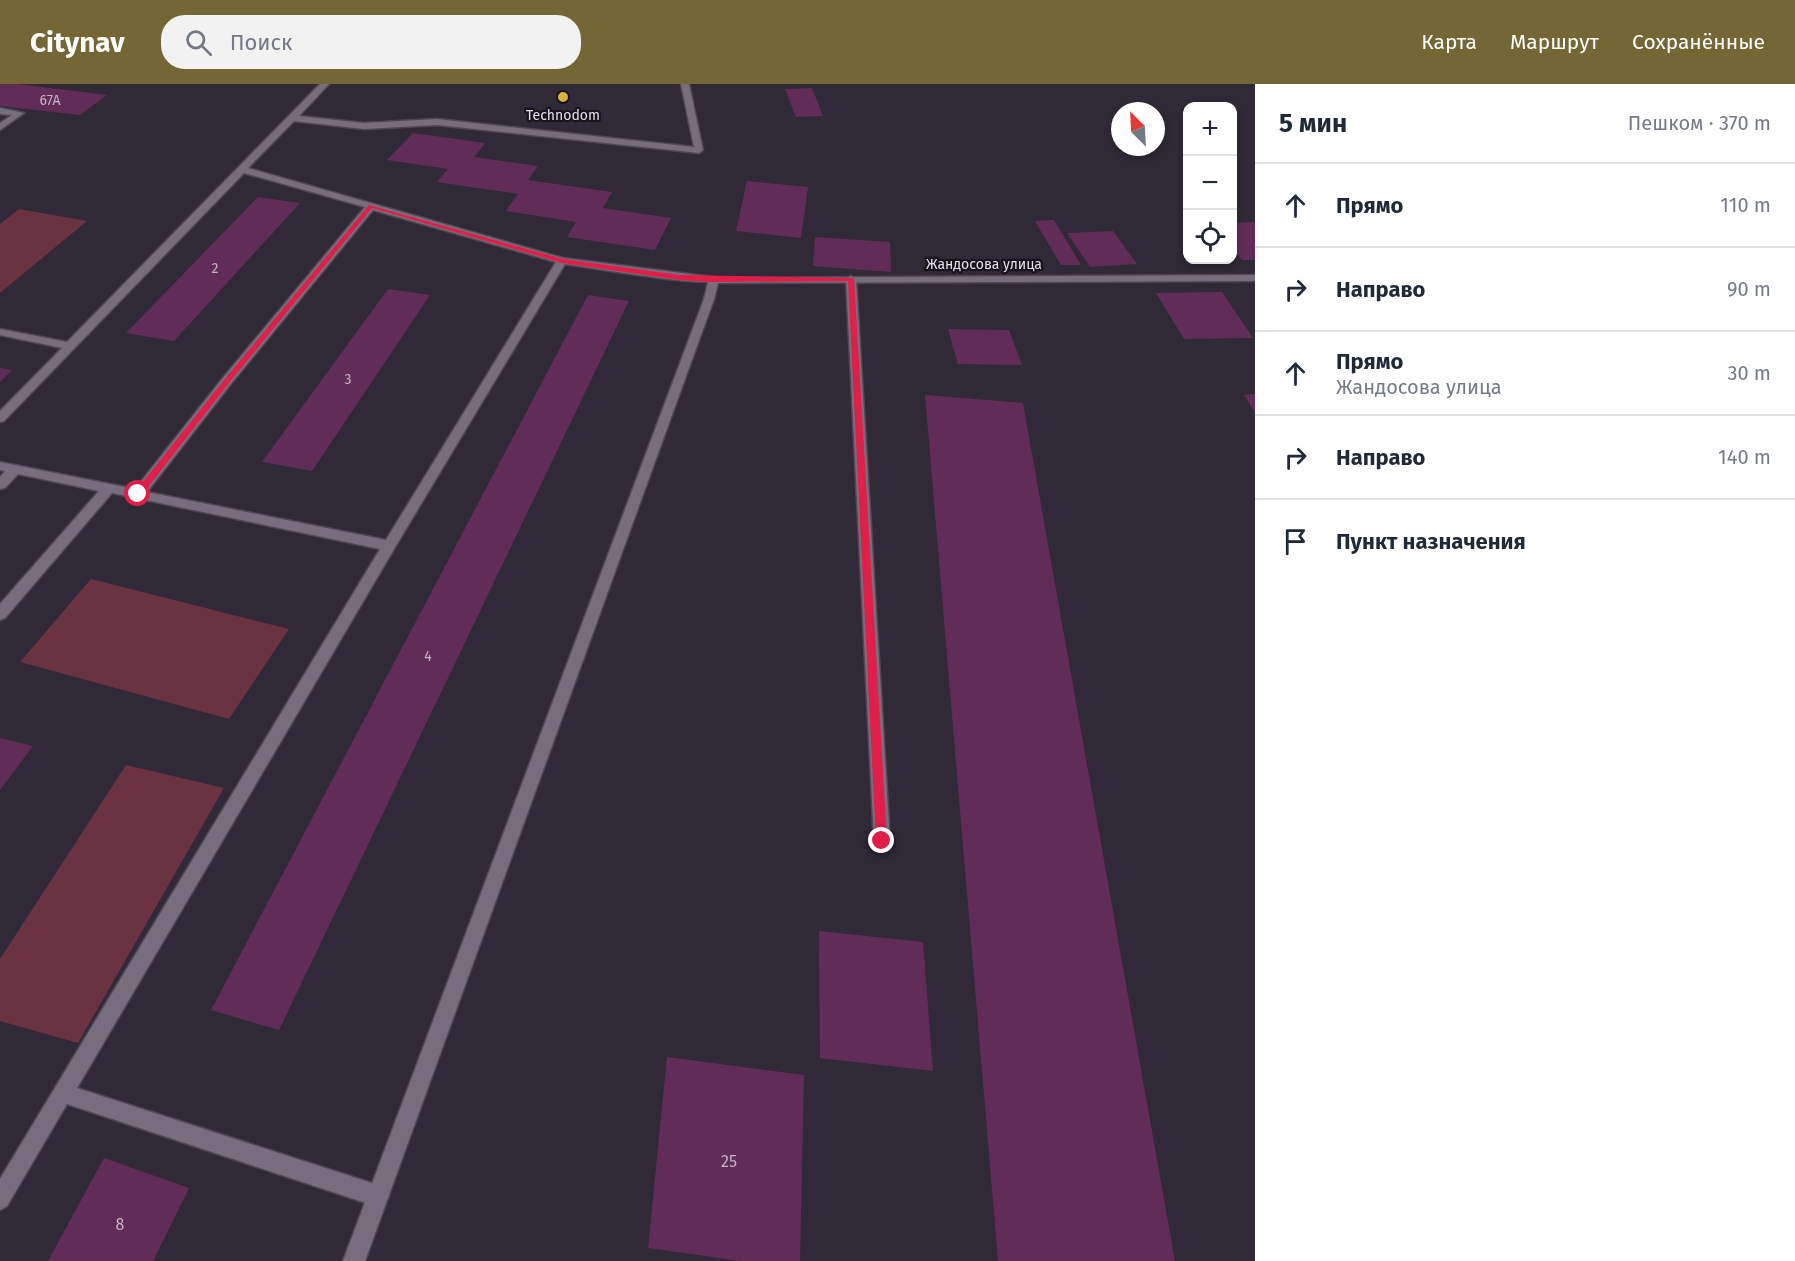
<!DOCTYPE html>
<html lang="ru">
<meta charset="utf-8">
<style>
body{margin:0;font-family:"Fira Sans",sans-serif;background:#f2f2f3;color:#1f2937}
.controls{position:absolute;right:18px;top:18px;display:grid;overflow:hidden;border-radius:12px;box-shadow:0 3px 9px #0003}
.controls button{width:54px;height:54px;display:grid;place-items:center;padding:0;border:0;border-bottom:2px solid #e0e1e3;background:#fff;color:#1f2937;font:30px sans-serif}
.compass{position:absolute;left:1111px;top:18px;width:54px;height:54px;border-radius:50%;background:#fff;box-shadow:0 3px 9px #0003;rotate:336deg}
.stop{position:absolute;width:18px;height:18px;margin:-14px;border:4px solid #e11d48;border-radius:50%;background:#fff}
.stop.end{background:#e11d48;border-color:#fff;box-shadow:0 2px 6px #0008}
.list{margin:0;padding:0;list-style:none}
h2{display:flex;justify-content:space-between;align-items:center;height:78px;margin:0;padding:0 24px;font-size:26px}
h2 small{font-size:20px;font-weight:400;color:#747a83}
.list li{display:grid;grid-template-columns:39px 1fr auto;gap:18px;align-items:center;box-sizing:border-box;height:84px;padding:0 24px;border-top:2px solid #e0e1e3}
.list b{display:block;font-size:22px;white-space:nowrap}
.list p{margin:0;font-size:20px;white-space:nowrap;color:#747a83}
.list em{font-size:20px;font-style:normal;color:#747a83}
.icon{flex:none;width:33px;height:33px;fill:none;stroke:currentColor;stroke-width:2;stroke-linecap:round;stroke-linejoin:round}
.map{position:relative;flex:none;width:1255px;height:1177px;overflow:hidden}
header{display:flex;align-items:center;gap:36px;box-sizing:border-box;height:84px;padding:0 30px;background:#746735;color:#fff}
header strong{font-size:28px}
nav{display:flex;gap:33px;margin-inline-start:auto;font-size:21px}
.search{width:420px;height:54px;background:#f2f2f3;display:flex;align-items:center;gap:15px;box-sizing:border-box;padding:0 21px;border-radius:24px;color:#747a83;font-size:22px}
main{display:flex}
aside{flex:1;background:#fff}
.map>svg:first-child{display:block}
.green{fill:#6b3242}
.building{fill:#622c58}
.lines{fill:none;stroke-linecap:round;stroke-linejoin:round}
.service-casing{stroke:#4d4853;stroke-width:3}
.minor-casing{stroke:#4d4853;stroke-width:3}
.service{fill:#766e7e;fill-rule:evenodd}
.minor{fill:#766e7e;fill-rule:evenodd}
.route{fill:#e11d48}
.poi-dot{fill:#dbb233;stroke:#161319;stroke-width:2}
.labels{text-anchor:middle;stroke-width:4.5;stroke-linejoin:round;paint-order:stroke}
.number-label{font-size:14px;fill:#c4b3c5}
.far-poi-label{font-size:14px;fill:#e4e0e9;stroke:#161319}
.far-street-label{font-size:14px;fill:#e4e0e9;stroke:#161319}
.near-number-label{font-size:16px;fill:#c4b3c5}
</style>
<header>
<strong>Citynav</strong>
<div class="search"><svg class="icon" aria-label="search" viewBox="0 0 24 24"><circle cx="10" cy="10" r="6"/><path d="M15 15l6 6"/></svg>Поиск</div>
<nav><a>Карта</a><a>Маршрут</a><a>Сохранённые</a></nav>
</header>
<main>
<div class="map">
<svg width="1255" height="1177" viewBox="0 0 1255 1177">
<rect width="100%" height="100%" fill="#302937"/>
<g class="green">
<polygon points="19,125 87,137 0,209 0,140"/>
<polygon points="91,495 289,545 229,635 20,578"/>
<polygon points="126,681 224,704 78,959 0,937 0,875"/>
</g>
<g class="building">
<polygon points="0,0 17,0 107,11 80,31 0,22"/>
<polygon points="812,4 823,32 796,33 785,5"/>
<polygon points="413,49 485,59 474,73 538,82 528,96 612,108 603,124 671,134 655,166 567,153 576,138 506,127 518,110 437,98 448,85 387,76"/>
<polygon points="747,97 808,103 801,154 736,147"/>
<polygon points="258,113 300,119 174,257 126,249"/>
<polygon points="1054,136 1081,181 1061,181 1035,137"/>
<polygon points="1255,138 1255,176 1242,176 1232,164 1232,139"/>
<polygon points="1113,147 1137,180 1090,183 1067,149"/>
<polygon points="815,153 890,158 891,188 813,182"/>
<polygon points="388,205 430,211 312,387 262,378"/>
<polygon points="1222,208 1253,254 1184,255 1156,209"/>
<polygon points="588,211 629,217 279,946 211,926"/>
<polygon points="948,245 1009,246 1022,281 958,280"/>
<polygon points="0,284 12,286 0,298"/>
<polygon points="1255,310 1255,328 1244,311"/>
<polygon points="925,311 1023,319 1175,1177 998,1177"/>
<polygon points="0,654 33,662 0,706"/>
<polygon points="819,847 923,858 933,987 820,974"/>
<polygon points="667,973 804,991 800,1177 740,1177 648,1164"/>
<polygon points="104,1074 189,1104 153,1177 48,1177"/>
</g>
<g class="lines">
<g class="service-casing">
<g id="service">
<path d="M320,0h9l-30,32 65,7 73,-4 257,28 -13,-63h8l14,66 -4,3 -262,-28 -73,4 -70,-8 -46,47 315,90 150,19 5,3c-10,8 -131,-13 -153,-16l-171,285 -317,539 301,97 7,4 4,7 -4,7 -7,4 -311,-103 -60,102 -7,4v-31l380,-630 -268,-56 -107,125 -5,2v-16l99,-113 -81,-17 -13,14 -5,1v-12l5,-6 -5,-1v-8l135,27 87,-110 143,-172 -121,-34 -240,248 -4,1v-11l62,-63 -62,-13v-6l67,13zM373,126l183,52 -170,278 -239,-48 83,-107z"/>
<polygon points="0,24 24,29 0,46 0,39 12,31 0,30"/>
<polygon points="851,192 856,195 890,757 888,762 882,765 876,762 874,757 846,195"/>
</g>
</g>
<g class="minor-casing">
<polygon id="minor" points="1255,191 1255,197 718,199 714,215 365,1177 343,1177 704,215 709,194"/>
</g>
<use href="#service" class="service"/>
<use href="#minor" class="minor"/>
</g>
<polygon class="route" points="369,121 563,175 680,191 854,194 887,757 886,760 882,762 876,757 848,197 713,198 680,196 562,179 372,124 229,299 141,412 135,412 135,408 224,296"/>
<circle class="poi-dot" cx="563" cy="13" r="6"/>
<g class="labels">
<g class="number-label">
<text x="50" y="21">67А</text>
<text x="215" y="189">2</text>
<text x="348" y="300">3</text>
<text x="428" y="577">4</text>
</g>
<g class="far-poi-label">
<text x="563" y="36">Technodom</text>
</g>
<g class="far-street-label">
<text x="984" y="185">Жандосова улица</text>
</g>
<g class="near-number-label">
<text x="729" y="1083">25</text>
<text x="120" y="1146">8</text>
</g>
</g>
</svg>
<div class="controls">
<button>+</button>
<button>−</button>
<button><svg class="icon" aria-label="locate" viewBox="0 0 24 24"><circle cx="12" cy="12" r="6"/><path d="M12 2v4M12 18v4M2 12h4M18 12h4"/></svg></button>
</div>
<svg class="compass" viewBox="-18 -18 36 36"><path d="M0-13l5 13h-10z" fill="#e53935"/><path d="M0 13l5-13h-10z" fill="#747a83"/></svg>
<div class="stop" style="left:138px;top:410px"></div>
<div class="stop end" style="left:882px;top:757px"></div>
</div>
<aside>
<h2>5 мин<small>Пешком · 370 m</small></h2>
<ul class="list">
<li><svg class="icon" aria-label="ahead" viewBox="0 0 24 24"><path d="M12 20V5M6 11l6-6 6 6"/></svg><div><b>Прямо</b></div><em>110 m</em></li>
<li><svg class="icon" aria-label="right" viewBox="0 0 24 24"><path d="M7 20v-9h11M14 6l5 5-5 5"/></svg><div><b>Направо</b></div><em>90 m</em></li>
<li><svg class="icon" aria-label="ahead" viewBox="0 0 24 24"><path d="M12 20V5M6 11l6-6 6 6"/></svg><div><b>Прямо</b><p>Жандосова улица</p></div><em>30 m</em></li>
<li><svg class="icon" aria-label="right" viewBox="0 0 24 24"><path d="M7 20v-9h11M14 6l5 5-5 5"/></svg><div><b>Направо</b></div><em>140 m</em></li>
<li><svg class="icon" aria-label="arrive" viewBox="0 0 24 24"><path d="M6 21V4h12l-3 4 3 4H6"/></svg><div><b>Пункт назначения</b></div></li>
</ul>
</aside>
</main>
